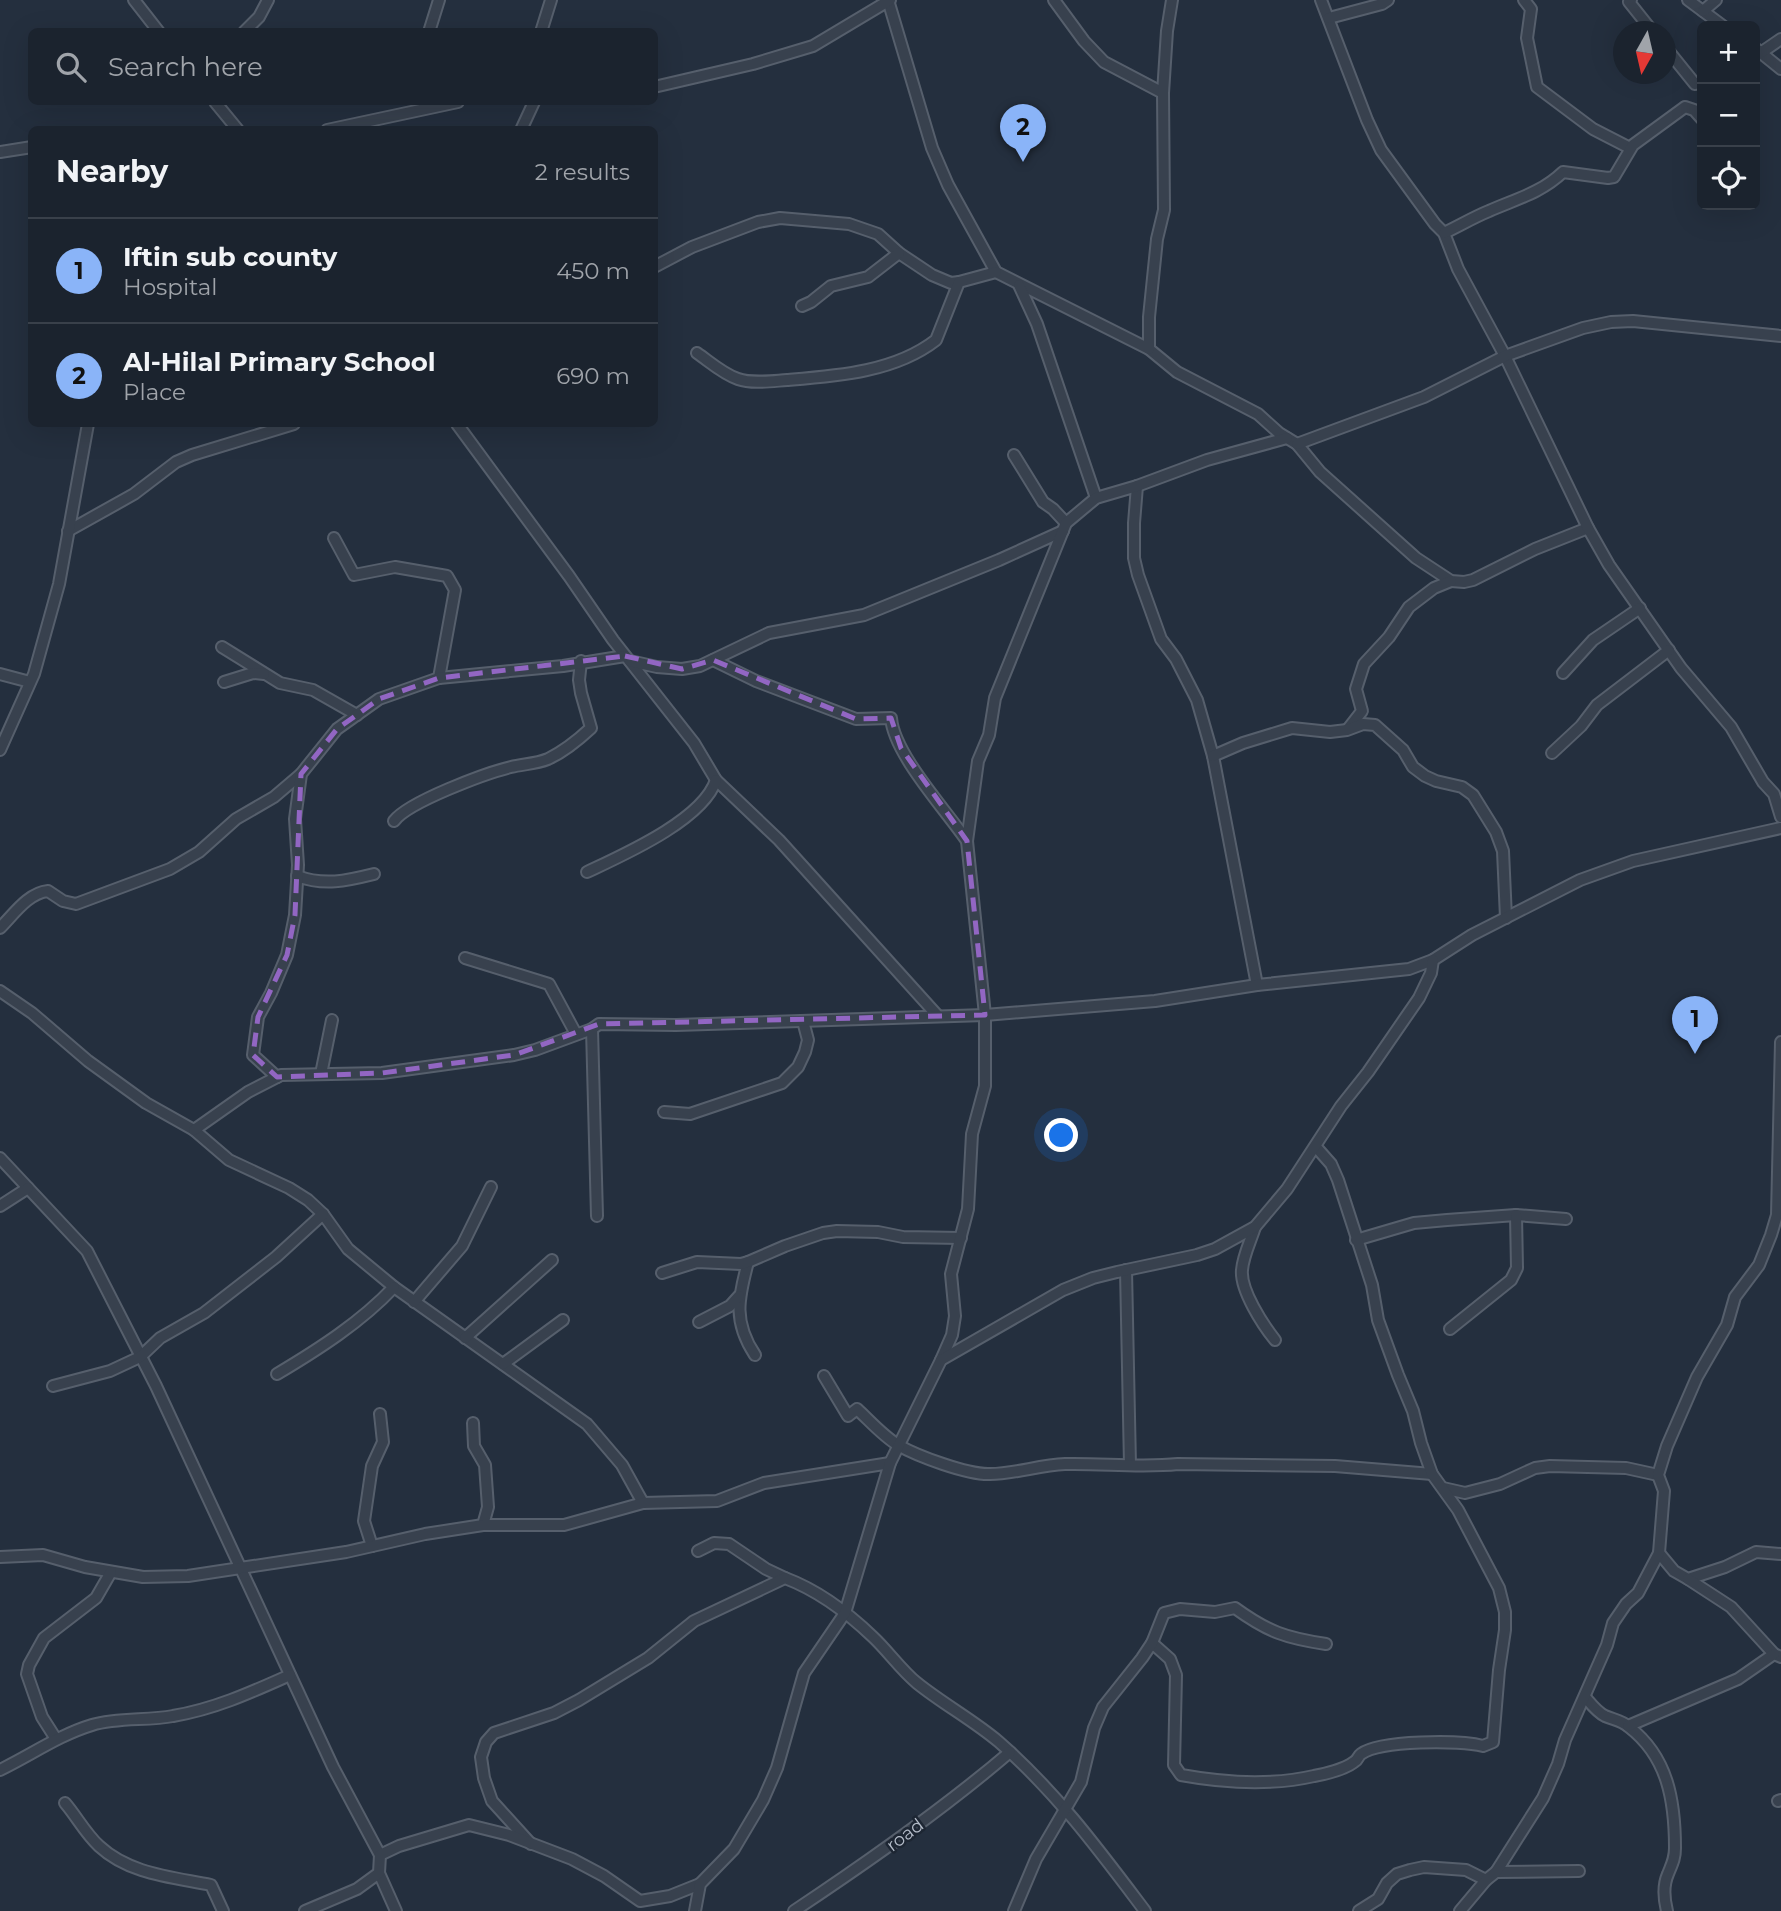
<!DOCTYPE html>
<meta charset="utf-8">
<style>
body{margin:0;font-family:Montserrat,sans-serif;background:#282f3a;color:#f1f3f6}
.controls{position:absolute;right:21px;top:21px;display:grid;overflow:hidden;border-radius:10px;box-shadow:0 7px 28px #0002}
.controls button{width:63px;height:63px;display:grid;place-items:center;padding:0;border:0;border-bottom:2px solid #39404a;background:#1b232e;color:#f1f3f6;font:35px sans-serif}
.compass{position:absolute;left:1613px;top:21px;width:63px;height:63px;border-radius:50%;background:#1b232e;box-shadow:0 7px 28px #0002;rotate:188deg}
.you{position:absolute;left:1062px;top:1136px;width:24px;height:24px;margin:-18px;border:5px solid #fff;border-radius:50%;background:#1a73e8;box-shadow:0 0 0 10px #1a73e833}
.badge{display:grid;place-items:center;width:46px;height:46px;border-radius:50%;background:#8ab4f8;color:#111;font-size:23px;font-weight:700}
.pin{position:absolute;translate:-50% -58px;filter:drop-shadow(0 2px 4px #0008)}
.pin::after{content:'';position:absolute;top:37px;width:24px;height:21px;background:inherit;clip-path:polygon(0 0,100% 0,50% 100%)}
.list{margin:0;padding:0;list-style:none}
h2{display:flex;justify-content:space-between;align-items:center;height:91px;margin:0;padding:0 28px;font-size:30px}
h2 small{font-size:23px;font-weight:400;color:#a0a4aa}
.list li{display:grid;grid-template-columns:46px 1fr auto;gap:21px;align-items:center;box-sizing:border-box;height:105px;padding:0 28px;border-top:2px solid #39404a}
.list b{display:block;font-size:26px;white-space:nowrap}
.list p{margin:0;font-size:23px;white-space:nowrap;color:#a0a4aa}
.list em{font-size:23px;font-style:normal;color:#a0a4aa}
.icon{flex:none;width:38px;height:38px;fill:none;stroke:currentColor;stroke-width:2;stroke-linecap:round;stroke-linejoin:round}
.map{position:relative;flex:none;width:1781px;height:1911px;overflow:hidden}
.search{position:absolute;background:#1b232e;box-shadow:0 7px 28px #0002;left:28px;top:28px;width:630px;height:77px;display:flex;align-items:center;gap:18px;box-sizing:border-box;padding:0 24px;border-radius:10px;color:#a0a4aa;font-size:26px}
.panel{position:absolute;background:#1b232e;box-shadow:0 7px 28px #0002;left:28px;top:126px;width:630px;height:301px;border-radius:10px}
.map>svg:first-child{display:block}
.lines{fill:none;stroke-linecap:round;stroke-linejoin:round}
.minor-casing{stroke:#565f6c;stroke-width:14}
.minor{stroke:#38414e;stroke-width:10}
.marked{fill:none;stroke:#9266c3;stroke-width:5;stroke-dasharray:14 9;stroke-linejoin:round}
.labels{text-anchor:middle;stroke-width:5;stroke-linejoin:round;paint-order:stroke}
.street-label{font-size:18px;fill:#b4bcc9;stroke:#1d2633}
</style>
<div class="map">
<svg width="1781" height="1911" viewBox="0 0 1781 1911">
<rect width="100%" height="100%" fill="#242f3e"/>
<g class="lines">
<g class="minor-casing">
<g id="minor">
<polyline points="134,0 159,32"/>
<polyline points="888,0 932,148 948,185 996,272 1149,349 1177,372 1258,414 1279,433 1297,444 1320,472 1416,558 1451,581 1464,582 1473,580 1535,549 1588,528"/>
<polyline points="1054,0 1084,41 1104,62 1163,93"/>
<polyline points="1321,0 1367,120 1381,150 1435,224 1444,233 1458,269 1505,356 1588,528 1609,565 1681,668 1731,727 1763,782 1774,794 1781,817"/>
<polyline points="1524,0 1531,9 1527,38 1537,87 1593,129 1630,148"/>
<polyline points="1631,0 1629,2 1653,32"/>
<polyline points="1688,0 1723,26"/>
<polyline points="1703,11 1716,0"/>
<polyline points="1329,18 1382,4 1388,0"/>
<polyline points="244,32 259,17 268,0"/>
<polyline points="429,32 439,0"/>
<polyline points="541,32 551,0"/>
<polyline points="1666,48 1695,84"/>
<polyline points="1755,48 1781,69"/>
<polyline points="1762,52 1781,39"/>
<polyline points="654,87 753,64 813,46 890,0"/>
<polyline points="215,102 238,130"/>
<polyline points="327,130 458,102"/>
<polyline points="521,130 534,102"/>
<polyline points="0,152 32,147"/>
<path d="M1444,233c15,-7 30,-16 45,-22 27,-12 52,-18 74,-39l45,6 6,-1 19,-32 52,-38 9,3 8,9"/>
<polyline points="654,267 692,247 758,222 780,218 849,224 878,234 899,253 932,275 951,283 959,282"/>
<polyline points="1019,285 1037,324 1096,498"/>
<polyline points="802,306 811,302 831,286 868,277 899,253"/>
<polyline points="1149,349 1149,317 1157,239 1164,210 1163,93 1167,31 1172,0"/>
<path d="M697,353c13,9 26,21 41,26 14,5 34,2 49,1 50,-4 108,-8 149,-40l23,-58 37,-10"/>
<polyline points="457,424 569,576 613,640 694,743 716,780 779,840 937,1015"/>
<polyline points="1297,444 1424,397 1505,356 1583,328 1611,322 1633,321 1781,336"/>
<polyline points="1014,455 1043,502 1053,509 1066,523"/>
<polyline points="1137,486 1134,523 1134,558 1138,575 1161,639 1176,659 1197,700 1213,756 1257,985"/>
<polyline points="68,531 134,494 176,462 192,455 294,424"/>
<polyline points="334,538 354,575 395,567 447,576 455,590 439,678"/>
<polyline points="222,647 280,683 313,690 357,715"/>
<path d="M713,660l43,21 100,38 35,-1c3,36 54,91 76,123"/>
<polyline points="630,661 657,667 682,669 700,666 769,633 864,615 999,560 1063,531"/>
<polyline points="1563,673 1593,640 1640,608"/>
<polyline points="0,674 30,682"/>
<polyline points="224,682 253,673 264,674"/>
<polyline points="1348,729 1362,711 1356,689 1364,664 1389,637 1409,607 1434,588 1451,581"/>
<polyline points="0,750 34,674 59,584 88,424"/>
<polyline points="1552,753 1581,726 1597,705 1669,650"/>
<polyline points="1213,756 1243,743 1292,728 1330,732 1347,730 1363,724 1375,725 1403,750 1413,767 1425,776 1436,781 1462,787 1473,795 1496,832 1503,851 1506,918"/>
<path d="M394,821c14,-19 92,-48 117,-54 12,-3 25,-3 37,-8 17,-8 29,-18 43,-31l-10,-35 -2,-13 2,-19"/>
<path d="M587,872c36,-17 116,-52 129,-92"/>
<path d="M297,876c27,10 49,5 77,-2"/>
<path d="M0,928c14,-14 28,-35 48,-37l15,10 13,3 94,-35 29,-17 37,-33 38,-22 27,-23"/>
<polyline points="465,958 549,984 576,1034"/>
<polyline points="0,991 32,1013 88,1061 146,1103 194,1130 229,1160 289,1188 308,1200 323,1214 348,1249 394,1287 587,1424 622,1465 643,1503"/>
<polyline points="321,1074 332,1020"/>
<polyline points="277,1077 253,1055 258,1017 271,993 287,955 295,915 298,865 295,819 301,774 337,729 379,699 439,678 563,666 625,656"/>
<polyline points="664,1112 690,1114 782,1083 798,1067 805,1052 808,1040 803,1021"/>
<polyline points="194,1130 248,1092 281,1075 382,1073 514,1055 535,1050 592,1029"/>
<polyline points="0,1158 87,1251 156,1386 333,1767 380,1855"/>
<polyline points="0,1206 28,1188"/>
<polyline points="597,1216 592,1029 599,1024 676,1025 985,1015 1155,1001 1257,985 1409,969 1433,960 1472,935 1580,880 1633,861 1781,828"/>
<path d="M1255,1227c-4,13 -12,29 -13,43 -2,20 21,55 33,70"/>
<polyline points="1356,1240 1414,1223 1447,1220 1516,1215 1566,1219"/>
<path d="M748,1262c-10,37 -15,60 7,93"/>
<polyline points="1126,1270 1130,1465"/>
<polyline points="662,1273 697,1262 741,1264 748,1262 785,1246 823,1233 837,1231 878,1232 903,1237 961,1238"/>
<polyline points="414,1302 462,1246 491,1187"/>
<polyline points="699,1322 730,1306 739,1296"/>
<polyline points="1450,1329 1511,1280 1517,1268 1516,1215"/>
<polyline points="465,1338 552,1260"/>
<polyline points="941,1360 952,1335 955,1316 951,1274 968,1209 972,1134 985,1086 985,1015 967,841 978,761 989,735 995,698 1066,523 1096,498 1137,486 1207,460 1287,438"/>
<polyline points="503,1364 563,1320"/>
<path d="M277,1374c42,-25 84,-52 117,-87"/>
<path d="M824,1376l24,40 9,-7c13,12 26,27 41,36 19,11 70,30 92,29 25,0 49,-9 75,-10 37,-1 75,4 113,0l157,2 97,8"/>
<polyline points="53,1386 110,1371 140,1357 160,1338 204,1313 276,1257 323,1214"/>
<polyline points="473,1423 474,1446 485,1465 488,1507 483,1525"/>
<polyline points="1443,1488 1465,1493 1500,1484 1535,1468 1550,1466 1626,1468 1658,1475"/>
<polyline points="372,1546 364,1521 372,1466 383,1442 380,1414"/>
<polyline points="698,1551 714,1543 729,1544 766,1569 785,1578"/>
<polyline points="1659,1553 1674,1571 1688,1579 1725,1567 1756,1552 1781,1554"/>
<polyline points="0,1557 43,1555 85,1567 143,1577 188,1576 346,1552 425,1534 483,1525 564,1525 643,1503 717,1501 764,1483 890,1463"/>
<polyline points="1688,1579 1731,1607 1774,1654 1781,1657"/>
<path d="M1152,1643l18,16 6,16 -2,90 7,10c44,8 89,11 133,1 11,-2 31,-7 40,-14 5,-3 3,-5 7,-8 19,-14 99,-14 122,-8l10,-4 6,-72 6,-40v-18l-6,-24 -41,-78 -26,-36 -11,-31 -8,-32 -15,-36 -20,-55 -6,-35 -34,-105 -7,-16 -15,-17"/>
<path d="M1585,1697c6,7 12,15 20,19 9,4 16,4 24,11 39,30 46,74 46,121 0,11 -3,16 -7,26 -5,11 -4,25 -1,37"/>
<polyline points="1628,1726 1738,1679 1774,1654"/>
<polyline points="56,1739 42,1717 27,1674 29,1665 44,1638 96,1598 111,1572"/>
<path d="M0,1770c31,-15 59,-35 92,-45 26,-8 55,-4 81,-9 42,-7 79,-24 117,-41"/>
<polyline points="1778,1801 1781,1800"/>
<path d="M65,1803c12,14 20,30 34,43 30,28 73,31 112,39l12,26"/>
<path d="M531,1844l-39,-43 -8,-23 -3,-21 5,-15 8,-9 60,-20 25,-13 69,-42 46,-37 91,-43c32,12 63,35 88,59 15,14 28,33 44,46 26,21 56,37 82,59 58,51 100,108 146,169"/>
<polyline points="1496,1872 1579,1871"/>
<polyline points="379,1873 396,1911"/>
<polyline points="305,1911 357,1889 379,1873 380,1855 399,1846 469,1825 509,1835 572,1859 604,1876 640,1901 670,1896 700,1884"/>
<polyline points="695,1911 700,1884 734,1849 763,1800 777,1768 804,1673 845,1613 890,1463 941,1360 1063,1290 1093,1278 1117,1272 1197,1255 1215,1249 1255,1227 1287,1189 1341,1106 1368,1072 1419,998 1431,973 1433,960"/>
<path d="M794,1911c75,-50 148,-101 216,-159"/>
<path d="M1014,1911l22,-52 45,-77 13,-54 9,-21 39,-49 10,-15 12,-30 16,-4 35,3 20,-4c33,24 51,30 91,36"/>
<polyline points="1359,1911 1378,1899 1387,1883 1397,1874 1410,1870 1424,1867 1466,1870 1486,1880"/>
<polyline points="1460,1911 1486,1880 1496,1872 1543,1798 1558,1764 1565,1740 1607,1645 1613,1623 1626,1604 1638,1593 1659,1553 1664,1491 1658,1475 1667,1446 1697,1377 1727,1325 1735,1297 1759,1265 1771,1235 1777,1215 1781,1042"/>
</g>
</g>
<use href="#minor" class="minor"/>
</g>
<path class="marked" d="M625,656l57,13 31,-9 143,59 35,-1 10,30 66,93 18,174 -386,9 -85,31 -132,18 -105,4 -24,-22 5,-38 29,-62 8,-40 6,-141 36,-45 42,-30 60,-21z"/>
<g class="labels">
<g class="street-label">
<text transform="translate(905 1835) rotate(-37)" y="6">road</text>
</g>
</g>
</svg>
<div class="controls">
<button>+</button>
<button>−</button>
<button><svg class="icon" aria-label="locate" viewBox="0 0 24 24"><circle cx="12" cy="12" r="6"/><path d="M12 2v4M12 18v4M2 12h4M18 12h4"/></svg></button>
</div>
<svg class="compass" viewBox="-18 -18 36 36"><path d="M0-13l5 13h-10z" fill="#e53935"/><path d="M0 13l5-13h-10z" fill="#a0a4aa"/></svg>
<div class="you"></div>
<div class="pin badge" style="left:1695px;top:1054px">1</div>
<div class="pin badge" style="left:1023px;top:162px">2</div>
<div class="search"><svg class="icon" aria-label="search" viewBox="0 0 24 24"><circle cx="10" cy="10" r="6"/><path d="M15 15l6 6"/></svg>Search here</div>
<section class="panel">
<h2>Nearby<small>2 results</small></h2>
<ul class="list">
<li><span class="badge">1</span><div><b>Iftin sub county</b><p>Hospital</p></div><em>450 m</em></li>
<li><span class="badge">2</span><div><b>Al-Hilal Primary School</b><p>Place</p></div><em>690 m</em></li>
</ul>
</section>
</div>
